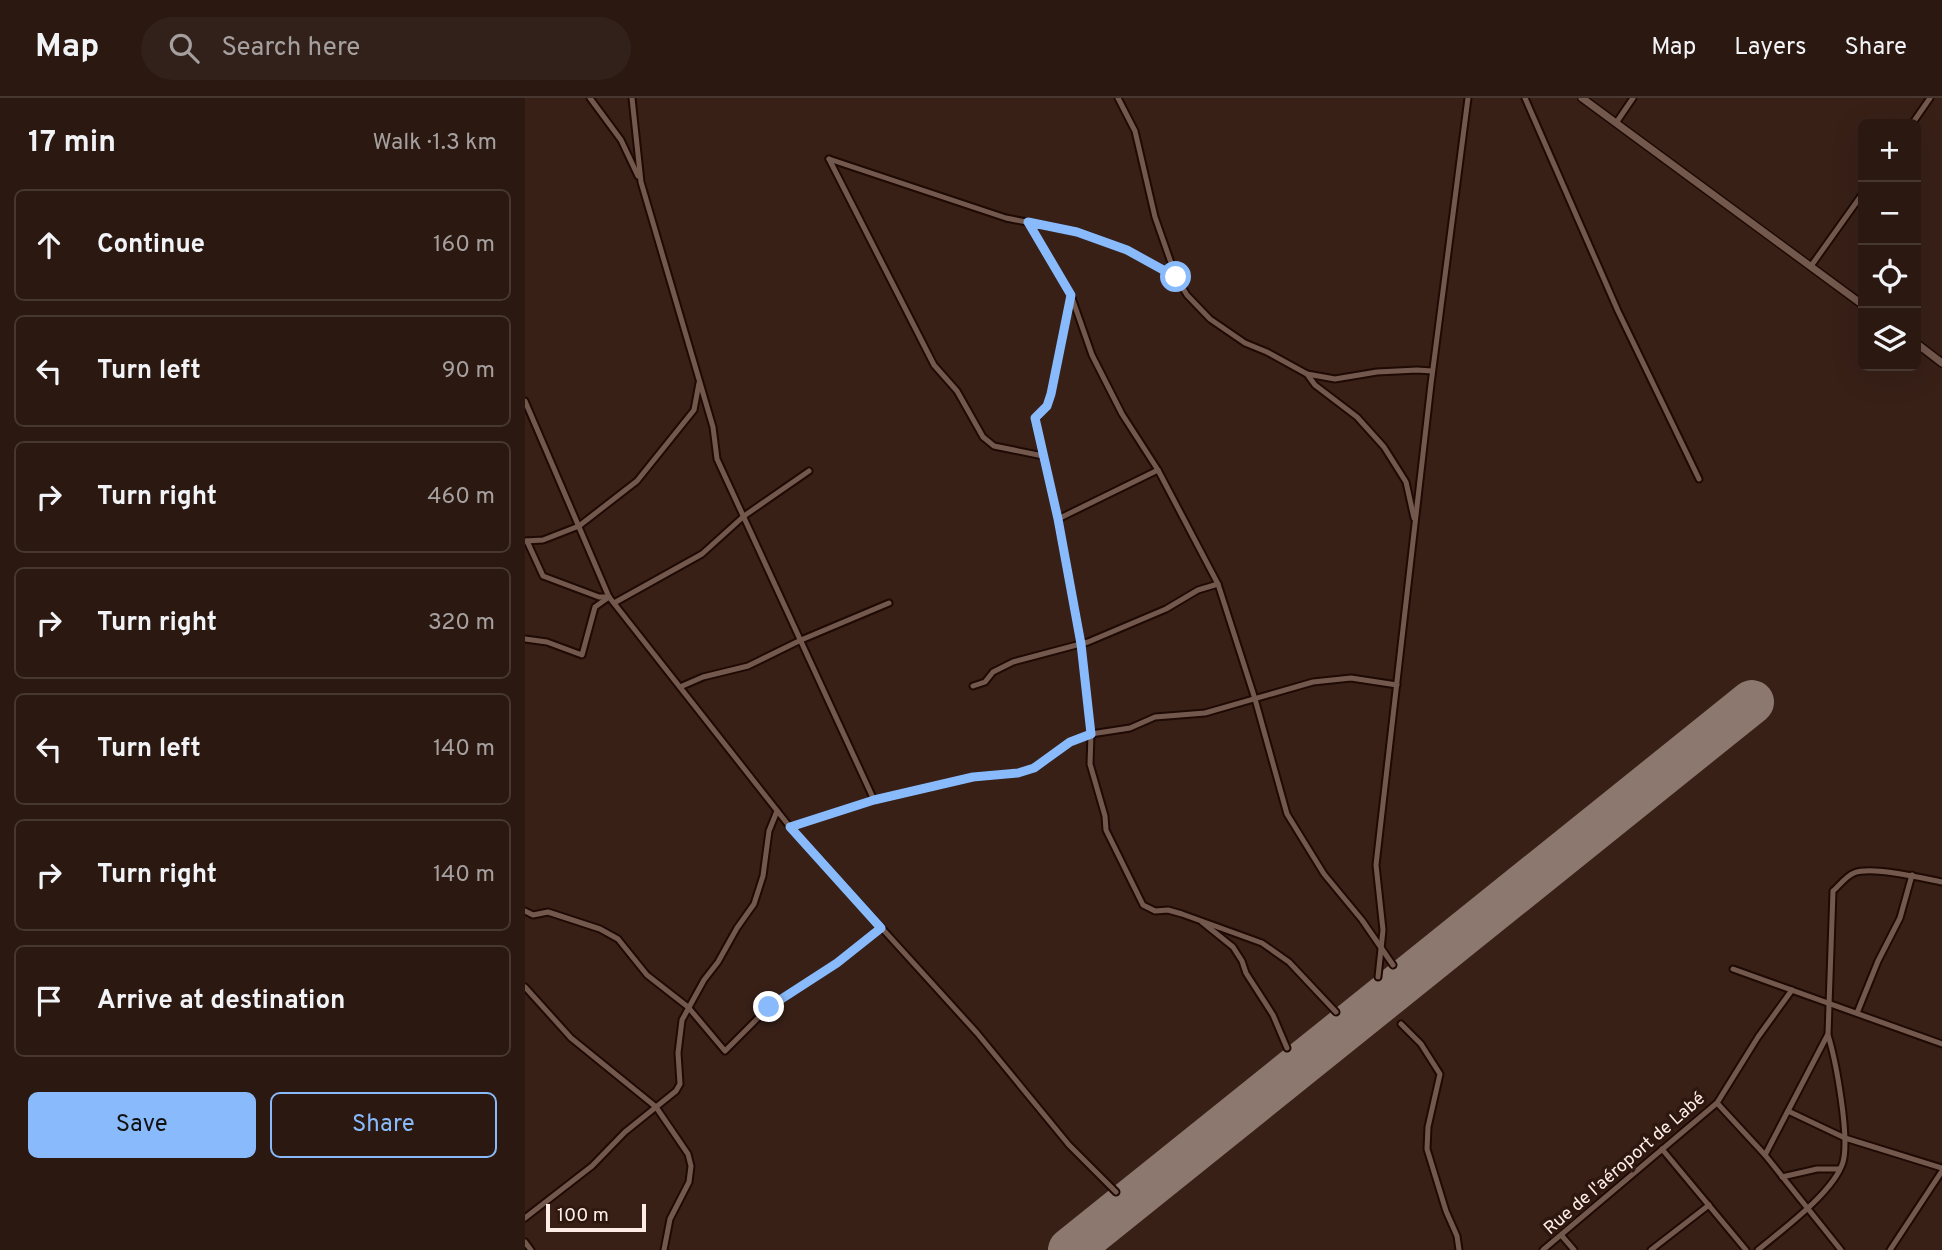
<!DOCTYPE html>
<meta charset="utf-8">
<style>
body{margin:0;font-family:Overpass,sans-serif;background:#32211a;color:#f1f3f6}
.controls{position:absolute;right:21px;top:21px;display:grid;overflow:hidden;border-radius:10px;box-shadow:0 7px 28px #0002}
.controls button{width:63px;height:63px;display:grid;place-items:center;padding:0;border:0;border-bottom:2px solid #463731;background:#2a1811;color:#f1f3f6;font:35px sans-serif}
.scale{position:absolute;left:21px;bottom:18px;width:100px;box-sizing:border-box;padding-left:7px;border:4px solid #feede7;border-top:0;font-size:19px;line-height:24px;white-space:nowrap;color:#feede7;-webkit-text-stroke:5px #2e170e;paint-order:stroke}
.stop{position:absolute;width:21px;height:21px;margin:-16px;border:5px solid #89bafc;border-radius:50%;background:#fff}
.stop.end{background:#89bafc;border-color:#fff;box-shadow:0 2px 7px #0008}
.list{margin:0;padding:0;list-style:none}
h2{display:flex;justify-content:space-between;align-items:center;height:91px;margin:0;padding:0 28px;font-size:30px}
h2 small{font-size:23px;font-weight:400;color:#a5a09f}
.list li{display:grid;grid-template-columns:46px 1fr auto;gap:21px;align-items:center;box-sizing:border-box;height:112px;margin:0 14px 14px;padding:0 14px;border:2px solid #463731;border-radius:10px}
.list b{display:block;font-size:26px;white-space:nowrap}
.list em{font-size:23px;font-style:normal;color:#a5a09f}
.actions{display:flex;gap:14px;padding:21px 28px}
.actions a{flex:1;padding:16px 0;border:2px solid #89bafc;border-radius:10px;text-align:center;font-size:24px;color:#89bafc}
.actions .main{background:#89bafc;color:#111}
.icon{flex:none;width:38px;height:38px;fill:none;stroke:currentColor;stroke-width:2;stroke-linecap:round;stroke-linejoin:round}
.map{position:relative;flex:none;width:1417px;height:1152px;overflow:hidden}
header{display:flex;align-items:center;gap:42px;box-sizing:border-box;height:98px;padding:0 35px;background:#2a1811;border-bottom:2px solid #463731}
header strong{font-size:33px}
nav{display:flex;gap:38px;margin-inline-start:auto;font-size:24px}
.search{width:490px;height:63px;background:#32211a;display:flex;align-items:center;gap:18px;box-sizing:border-box;padding:0 24px;border-radius:38px;color:#a5a09f;font-size:26px}
main{display:flex}
aside{flex:1;background:#2a1811}
.map>svg:first-child{display:block}
.lines{fill:none;stroke-linecap:round;stroke-linejoin:round}
.runway{stroke:#8d7870;stroke-width:44}
.minor-casing{stroke:#1e0903;stroke-width:9}
.tertiary-casing{stroke:#1e0903;stroke-width:10}
.minor{stroke:#73584d;stroke-width:5}
.tertiary{stroke:#73584d;stroke-width:7}
.route{stroke:#89bafc;stroke-width:9}
.labels{text-anchor:middle;stroke-width:7;stroke-linejoin:round;paint-order:stroke}
.street-label{font-size:18px;fill:#feede7;stroke:#2e170e}
</style>
<header>
<strong>Map</strong>
<div class="search"><svg class="icon" aria-label="search" viewBox="0 0 24 24"><circle cx="10" cy="10" r="6"/><path d="M15 15l6 6"/></svg>Search here</div>
<nav><a>Map</a><a>Layers</a><a>Share</a></nav>
</header>
<main>
<aside>
<h2>17 min<small>Walk · 1.3 km</small></h2>
<ul class="list">
<li><svg class="icon" aria-label="ahead" viewBox="0 0 24 24"><path d="M12 20V5M6 11l6-6 6 6"/></svg><div><b>Continue</b></div><em>160 m</em></li>
<li><svg class="icon" aria-label="left" viewBox="0 0 24 24"><path d="M17 20v-9H6M10 6l-5 5 5 5"/></svg><div><b>Turn left</b></div><em>90 m</em></li>
<li><svg class="icon" aria-label="right" viewBox="0 0 24 24"><path d="M7 20v-9h11M14 6l5 5-5 5"/></svg><div><b>Turn right</b></div><em>460 m</em></li>
<li><svg class="icon" aria-label="right" viewBox="0 0 24 24"><path d="M7 20v-9h11M14 6l5 5-5 5"/></svg><div><b>Turn right</b></div><em>320 m</em></li>
<li><svg class="icon" aria-label="left" viewBox="0 0 24 24"><path d="M17 20v-9H6M10 6l-5 5 5 5"/></svg><div><b>Turn left</b></div><em>140 m</em></li>
<li><svg class="icon" aria-label="right" viewBox="0 0 24 24"><path d="M7 20v-9h11M14 6l5 5-5 5"/></svg><div><b>Turn right</b></div><em>140 m</em></li>
<li><svg class="icon" aria-label="arrive" viewBox="0 0 24 24"><path d="M6 21V4h12l-3 4 3 4H6"/></svg><div><b>Arrive at destination</b></div></li>
</ul>
<div class="actions"><a class="main">Save</a><a>Share</a></div>
</aside>
<div class="map">
<svg width="1417" height="1152" viewBox="0 0 1417 1152">
<rect width="100%" height="100%" fill="#382017"/>
<g class="lines">
<polyline class="runway" points="545,1152 1227,604"/>
<g class="minor-casing">
<g id="minor">
<polyline points="65,0 96,42 113,78"/>
<polyline points="107,0 116,84 188,329 192,361 349,702"/>
<polyline points="593,0 610,33 630,119 651,179"/>
<polyline points="1000,0 1093,213 1174,381"/>
<polyline points="1091,25 1108,0"/>
<polyline points="1387,26 1405,0"/>
<polyline points="304,61 481,120 553,134 602,152 651,179 662,197 685,221 720,245 742,254 782,276 790,287 832,319 859,349 881,384 889,420"/>
<polyline points="304,61 409,267 432,293 458,339 469,348 518,358"/>
<polyline points="503,124 546,197 567,257 597,316 633,372 693,486 730,601 762,716 799,776 837,822 868,867"/>
<polyline points="1286,168 1338,95"/>
<polyline points="546,197 526,296 522,308 510,321 533,421 556,546 566,636 565,666 580,718 581,732 618,807 630,813 643,812 657,816 737,845 764,864 811,914"/>
<polyline points="782,276 810,281 852,274 892,272 907,273"/>
<polyline points="0,303 84,499 265,729 452,935 544,1047 591,1094"/>
<polyline points="533,421 633,372"/>
<polyline points="0,443 18,442 54,428 112,383 169,312 174,285"/>
<polyline points="2,443 18,478 74,499 84,499"/>
<polyline points="89,505 177,456 219,418 284,373"/>
<polyline points="0,541 22,544 57,557 70,509 84,499"/>
<polyline points="448,588 460,584 468,574 488,564 563,544 641,511 673,492 693,486"/>
<polyline points="155,589 178,579 223,568 276,542 364,505"/>
<polyline points="265,729 349,702 448,679 493,675 509,670 545,644 566,636 605,630 630,619 680,615 788,584 826,580 872,587"/>
<polyline points="0,813 8,817 23,814 75,831 93,841 122,877 163,909 200,953 244,909 312,865 356,830"/>
<polyline points="677,824 708,849 717,863 721,875 748,917 762,950"/>
<polyline points="1208,871 1417,946"/>
<polyline points="853,879 858,832 851,767 906,286 943,0"/>
<polyline points="0,889 46,940 131,1009 163,1056 166,1068 164,1084 145,1121 139,1152"/>
<polyline points="1332,915 1353,863 1375,820 1387,777"/>
<polyline points="876,926 896,946 915,976 903,1029 902,1051 921,1113 932,1138 934,1152"/>
<polyline points="1192,1005 1240,1057 1316,1152"/>
<polyline points="1263,1013 1320,1040 1417,1070"/>
<polyline points="1137,1051 1221,1152"/>
<path d="M1240,1057l63,-121 5,-143c6,-5 13,-15 21,-18 18,-7 68,5 88,9"/>
<polyline points="1257,1079 1292,1071 1314,1071"/>
<polyline points="0,1120 67,1068 100,1034 151,993 155,986 153,955 157,922 179,882 193,864 212,830 229,806 238,778 244,733 252,713"/>
<polyline points="1037,1138 1049,1152"/>
<polyline points="0,1144 6,1152"/>
<polyline points="1018,1152 1192,1005 1233,939 1267,892"/>
<polyline points="1126,1152 1184,1107"/>
<path d="M1233,1152c24,-20 76,-58 85,-88 7,-25 -7,-101 -15,-127"/>
<polyline points="1365,1152 1417,1073"/>
</g>
</g>
<g class="tertiary-casing">
<g id="tertiary">
<polyline points="1057,0 1338,207"/>
<polyline points="1391,245 1417,265"/>
</g>
</g>
<use href="#minor" class="minor"/>
<use href="#tertiary" class="tertiary"/>
</g>
<g class="lines">
<polyline class="route" points="244,909 312,865 356,830 265,729 349,702 448,679 493,675 509,670 545,644 566,636 556,546 533,421 510,320 522,308 526,296 546,197 503,124 552,134 602,152 651,179"/>
</g>
<g class="labels">
<g class="street-label">
<text transform="translate(1099 1065) rotate(-41)" y="6">Rue de l'aéroport de Labé</text>
</g>
</g>
</svg>
<div class="controls">
<button>+</button>
<button>−</button>
<button><svg class="icon" aria-label="locate" viewBox="0 0 24 24"><circle cx="12" cy="12" r="6"/><path d="M12 2v4M12 18v4M2 12h4M18 12h4"/></svg></button>
<button><svg class="icon" aria-label="layers" viewBox="0 0 24 24"><path d="M12 4l9 5-9 5-9-5zM3 14l9 5 9-5"/></svg></button>
</div>
<div class="scale">100 m</div>
<div class="stop" style="left:651px;top:179px"></div>
<div class="stop end" style="left:244px;top:909px"></div>
</div>
</main>
